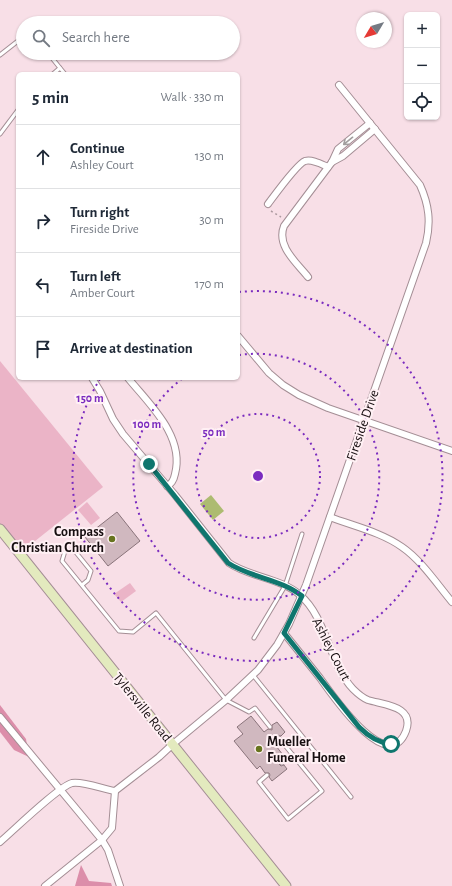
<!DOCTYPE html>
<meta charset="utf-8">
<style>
body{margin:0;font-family:"Alegreya Sans",sans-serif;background:#f2f2f3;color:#1f2937}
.controls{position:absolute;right:12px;top:12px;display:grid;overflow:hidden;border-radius:6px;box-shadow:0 1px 3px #0004}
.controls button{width:36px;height:36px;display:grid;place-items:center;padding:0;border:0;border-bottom:1px solid #e0e1e3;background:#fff;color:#1f2937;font:20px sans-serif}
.compass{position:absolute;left:356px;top:12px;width:36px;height:36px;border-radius:50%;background:#fff;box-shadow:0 1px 3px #0004;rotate:232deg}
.stop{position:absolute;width:12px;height:12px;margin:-9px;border:3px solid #0f766e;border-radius:50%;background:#fff}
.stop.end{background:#0f766e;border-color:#fff;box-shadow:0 1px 4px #0008}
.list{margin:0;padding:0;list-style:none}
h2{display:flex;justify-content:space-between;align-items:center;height:52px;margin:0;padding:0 16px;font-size:17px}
h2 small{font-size:13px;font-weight:400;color:#747a83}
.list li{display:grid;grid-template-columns:26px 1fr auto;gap:12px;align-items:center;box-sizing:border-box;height:64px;padding:0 16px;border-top:1px solid #e0e1e3}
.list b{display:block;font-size:15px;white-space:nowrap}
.list p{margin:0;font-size:13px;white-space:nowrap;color:#747a83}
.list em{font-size:13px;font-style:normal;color:#747a83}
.icon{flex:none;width:22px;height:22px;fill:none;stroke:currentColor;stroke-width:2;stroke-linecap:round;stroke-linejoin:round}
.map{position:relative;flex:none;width:452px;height:886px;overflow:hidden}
.search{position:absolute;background:#fff;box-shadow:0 1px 3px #0004;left:16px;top:16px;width:224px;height:44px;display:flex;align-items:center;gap:10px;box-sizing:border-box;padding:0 14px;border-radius:22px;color:#747a83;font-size:15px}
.panel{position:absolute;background:#fff;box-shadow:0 1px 3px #0004;left:16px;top:72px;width:224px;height:308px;border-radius:6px}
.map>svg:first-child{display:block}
.green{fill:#ebb4c7}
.forest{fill:#dc8eaa}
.water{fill:#adbb71}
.building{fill:#d0b8bf;stroke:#8a747b}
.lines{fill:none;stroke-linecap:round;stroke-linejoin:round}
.lane-casing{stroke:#a48e95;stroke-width:5}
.street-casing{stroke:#a48e95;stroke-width:8}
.secondary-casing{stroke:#a48e95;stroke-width:11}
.path{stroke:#ac999f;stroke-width:1.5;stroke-dasharray:2 3;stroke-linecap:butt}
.lane{stroke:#fff;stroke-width:3}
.street{stroke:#fff;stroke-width:6}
.secondary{stroke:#e3eabe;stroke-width:9}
.oneway{stroke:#a29f9f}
.route{stroke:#0f766e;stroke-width:5}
.ring{fill:none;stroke:#7b2cbf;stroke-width:2;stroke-dasharray:2 4}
.poi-dot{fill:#67741f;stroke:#fff0f4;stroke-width:1.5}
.labels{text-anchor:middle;stroke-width:4;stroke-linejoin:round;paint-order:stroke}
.street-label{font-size:14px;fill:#160e10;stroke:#fff0f4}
.poi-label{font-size:14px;font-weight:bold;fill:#160e10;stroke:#fff0f4;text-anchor:end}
.centre{fill:#7b2cbf;stroke:#fff0f4;stroke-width:2}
.ring-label{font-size:12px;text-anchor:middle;font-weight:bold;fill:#7b2cbf;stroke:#fff0f4;stroke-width:4;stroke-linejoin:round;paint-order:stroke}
</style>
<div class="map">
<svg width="452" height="886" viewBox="0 0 452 886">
<rect width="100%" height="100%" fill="#f8dfe7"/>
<g class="green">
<polygon points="0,361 103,487 20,553 0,529"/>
<polygon points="87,502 100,518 91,525 78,510"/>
<polygon points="130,583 136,591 121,602 114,594"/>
</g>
<g class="forest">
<polygon points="0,705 26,739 29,757 14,750 0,732"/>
<polygon points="81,865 89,881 111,883 112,886 75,886"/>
</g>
<polygon class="water" points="211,495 224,511 213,520 200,504"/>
<g class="building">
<polygon points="117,512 140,541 108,566 85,537"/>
<polygon points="251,716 264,732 268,729 272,730 272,725 277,722 285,732 281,736 277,735 276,739 273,742 283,755 278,758 280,761 279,764 281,766 284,765 287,769 272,781 269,777 270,775 269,773 265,773 260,766 257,769 234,741 243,734 237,727"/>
</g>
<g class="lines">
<g class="lane-casing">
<g id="lane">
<polyline points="48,53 60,68 53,74"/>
<polyline points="0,55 23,37"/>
<polyline points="60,68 65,74"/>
<polyline points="0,134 18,110"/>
<polyline points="82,585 88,580 91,571 74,550 65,551 62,561 119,631 133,632 156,613 226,700 249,712 255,708 270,727"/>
<polyline points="254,638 285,586 302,534"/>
<polyline points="253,675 351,797"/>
<polyline points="282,763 293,755"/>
<polyline points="267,775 259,782 288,819 322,791 279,738"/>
</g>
</g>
<g class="street-casing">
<g id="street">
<polyline points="332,162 343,156 375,129"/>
<path d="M268,204c6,-8 29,-40 37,-43 7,-2 16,3 23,6"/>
<path d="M308,277c-11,-14 -32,-31 -24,-51l48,-64 6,-13 32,-26"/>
<polyline points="238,336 269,373 283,385 299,395 328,408 452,451"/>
<path d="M92,378l8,13 13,28 10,15 52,61 54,68c20,14 52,15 71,32 27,23 29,69 53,94 5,5 10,9 15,11 16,5 47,6 38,31 -18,47 -75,-38 -86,-53 -12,-15 -24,-30 -36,-45"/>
<path d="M128,378c21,26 57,58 47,96 -1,5 -3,10 -8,12"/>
<path d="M330,517c23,9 51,15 72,30 19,13 35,37 50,55"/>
<polyline points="0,717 102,840 108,850 120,886"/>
<path d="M0,842c14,-12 58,-55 72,-59 11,-2 31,6 43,8"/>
<path d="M45,886l57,-46 10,-12 3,-37 44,-34 14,-13 53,-44 32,-30 19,-25 12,-21 17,-39 120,-342c5,-21 3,-38 -6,-58l-81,-100"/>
</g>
</g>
<g class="secondary-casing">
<polyline id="secondary" points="0,529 286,886"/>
</g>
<polyline class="path" points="271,211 281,217"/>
<use href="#lane" class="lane"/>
<use href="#street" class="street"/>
<use href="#secondary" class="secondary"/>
</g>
<defs><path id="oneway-shaft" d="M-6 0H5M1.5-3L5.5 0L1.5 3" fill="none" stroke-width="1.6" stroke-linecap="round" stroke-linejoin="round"/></defs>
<use class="oneway" href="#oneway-shaft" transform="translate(348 141) rotate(141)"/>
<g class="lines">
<path class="route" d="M149,464l79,99c23,15 53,16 74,33l-18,37 75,94c9,9 19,16 32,17"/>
</g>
<g class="ring">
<circle cx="258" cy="476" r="62"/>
<path d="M239 355A123 123 0 1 1 183 378"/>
<path d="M239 292A185 185 0 1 1 100 379"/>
</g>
<g class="poi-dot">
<circle cx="112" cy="539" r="4"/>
<circle cx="259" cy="749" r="4"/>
</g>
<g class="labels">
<g class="street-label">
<text transform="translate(362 425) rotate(-71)" y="5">Fireside Drive</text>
<text transform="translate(332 649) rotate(63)" y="5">Ashley Court</text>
<text transform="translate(143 707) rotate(51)" y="5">Tylersville Road</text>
</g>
<g class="poi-label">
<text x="104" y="536">Compass<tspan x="104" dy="16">Christian Church</tspan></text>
<text x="267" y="746" text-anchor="start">Mueller<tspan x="267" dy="16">Funeral Home</tspan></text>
</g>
</g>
<circle cx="258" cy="476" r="6" class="centre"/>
<g class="ring-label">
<text x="90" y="402">150 m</text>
<text x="147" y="428">100 m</text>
<text x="214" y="436">50 m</text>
</g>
</svg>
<div class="controls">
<button>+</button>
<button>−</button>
<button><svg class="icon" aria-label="locate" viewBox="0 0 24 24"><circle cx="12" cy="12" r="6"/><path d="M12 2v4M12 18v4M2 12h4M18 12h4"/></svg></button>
</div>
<svg class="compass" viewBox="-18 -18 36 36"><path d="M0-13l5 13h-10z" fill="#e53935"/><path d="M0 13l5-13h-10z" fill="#747a83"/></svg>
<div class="stop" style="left:391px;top:744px"></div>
<div class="stop end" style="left:149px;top:464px"></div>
<div class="search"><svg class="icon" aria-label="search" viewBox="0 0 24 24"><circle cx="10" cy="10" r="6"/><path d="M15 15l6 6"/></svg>Search here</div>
<section class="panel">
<h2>5 min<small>Walk · 330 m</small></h2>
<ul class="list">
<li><svg class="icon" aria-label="ahead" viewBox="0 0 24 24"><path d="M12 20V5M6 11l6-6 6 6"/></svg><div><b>Continue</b><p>Ashley Court</p></div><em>130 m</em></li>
<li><svg class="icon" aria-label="right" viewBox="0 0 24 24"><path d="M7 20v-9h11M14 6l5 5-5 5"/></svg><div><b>Turn right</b><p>Fireside Drive</p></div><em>30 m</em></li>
<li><svg class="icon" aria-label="left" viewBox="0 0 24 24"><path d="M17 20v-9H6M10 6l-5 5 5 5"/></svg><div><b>Turn left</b><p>Amber Court</p></div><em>170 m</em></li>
<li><svg class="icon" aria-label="arrive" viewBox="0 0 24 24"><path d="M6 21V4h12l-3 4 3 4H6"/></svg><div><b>Arrive at destination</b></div></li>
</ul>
</section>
</div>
